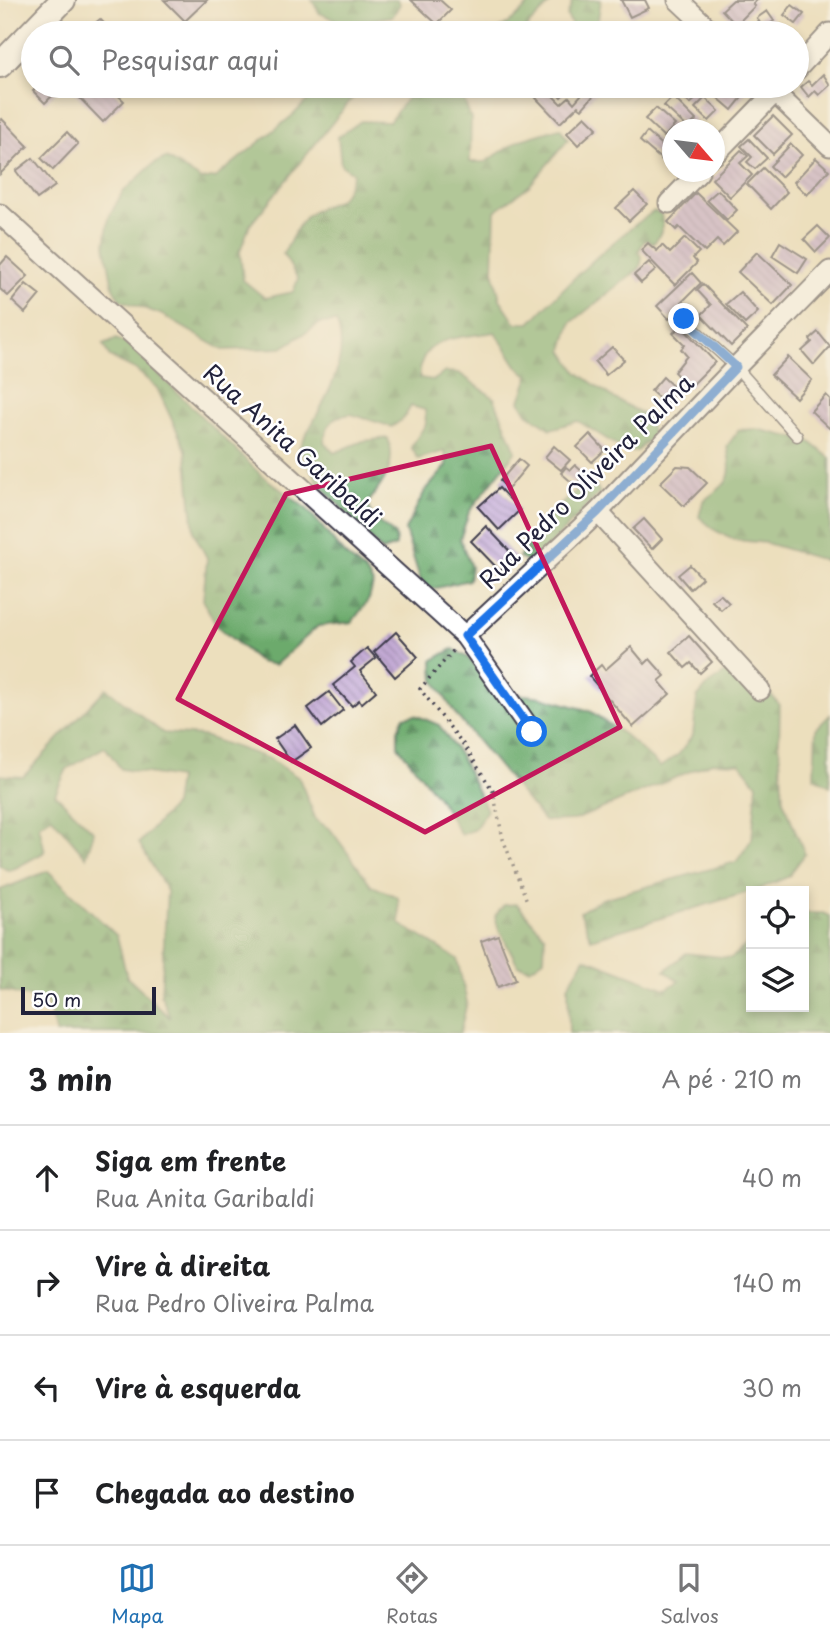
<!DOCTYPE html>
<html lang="pt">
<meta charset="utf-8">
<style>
body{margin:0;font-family:"Playpen Sans",sans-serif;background:#f6f6f6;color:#202124}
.controls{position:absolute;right:21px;bottom:21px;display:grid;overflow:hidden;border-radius:0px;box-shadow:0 4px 10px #0003}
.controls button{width:63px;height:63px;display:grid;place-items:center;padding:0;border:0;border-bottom:2px solid #e0e0e0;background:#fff;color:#202124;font:35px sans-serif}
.compass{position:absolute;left:662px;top:119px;width:63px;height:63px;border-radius:50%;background:#fff;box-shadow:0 4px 10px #0003;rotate:118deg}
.scale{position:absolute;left:21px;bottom:18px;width:135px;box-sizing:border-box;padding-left:7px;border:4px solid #22223b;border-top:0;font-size:19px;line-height:24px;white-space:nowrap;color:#22223b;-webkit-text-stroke:5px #fff;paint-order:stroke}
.stop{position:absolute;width:21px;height:21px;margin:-16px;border:5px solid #1a73e8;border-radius:50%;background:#fff}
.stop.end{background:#1a73e8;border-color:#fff;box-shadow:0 2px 7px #0008}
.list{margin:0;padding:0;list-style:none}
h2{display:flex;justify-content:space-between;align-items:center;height:91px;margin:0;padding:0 28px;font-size:30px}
h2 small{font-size:23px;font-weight:400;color:#757577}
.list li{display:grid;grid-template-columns:46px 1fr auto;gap:21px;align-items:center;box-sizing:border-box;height:105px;padding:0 28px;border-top:2px solid #e0e0e0}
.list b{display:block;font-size:26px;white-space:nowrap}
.list p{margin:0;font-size:23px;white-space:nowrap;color:#757577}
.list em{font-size:23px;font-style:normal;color:#757577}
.icon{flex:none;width:38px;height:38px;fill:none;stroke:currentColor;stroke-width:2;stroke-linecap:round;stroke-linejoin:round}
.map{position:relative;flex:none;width:830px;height:1033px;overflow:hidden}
.search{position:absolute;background:#fff;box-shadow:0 4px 10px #0003;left:21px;right:21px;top:21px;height:77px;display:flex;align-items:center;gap:18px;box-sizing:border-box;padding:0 24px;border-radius:38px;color:#757577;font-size:26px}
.sheet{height:511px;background:#fff}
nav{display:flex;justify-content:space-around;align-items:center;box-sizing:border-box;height:98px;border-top:2px solid #e0e0e0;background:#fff;font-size:19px;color:#757577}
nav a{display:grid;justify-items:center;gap:4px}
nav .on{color:#1f6fb2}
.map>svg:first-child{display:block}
.forest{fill:url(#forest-firs);stroke:#476654;stroke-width:2}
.building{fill:url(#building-back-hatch)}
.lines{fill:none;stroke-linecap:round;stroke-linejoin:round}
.service-casing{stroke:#403e4e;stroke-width:13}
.minor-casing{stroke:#403e4e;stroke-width:23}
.tertiary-casing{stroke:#403e4e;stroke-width:28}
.path{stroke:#403e4e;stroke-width:3.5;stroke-dasharray:2 5;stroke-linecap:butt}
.service{stroke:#fff;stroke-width:10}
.minor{stroke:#fff;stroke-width:19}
.tertiary{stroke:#fff;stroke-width:24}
.route{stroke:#1a73e8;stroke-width:9}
.marked{fill:none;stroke:#c2185b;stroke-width:5;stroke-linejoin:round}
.labels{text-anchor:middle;stroke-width:5;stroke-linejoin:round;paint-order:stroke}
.street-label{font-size:24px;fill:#22223b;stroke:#fff}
</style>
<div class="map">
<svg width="830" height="1033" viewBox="0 0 830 1033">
<defs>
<pattern id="forest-firs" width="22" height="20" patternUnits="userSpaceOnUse" patternTransform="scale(1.75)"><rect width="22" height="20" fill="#6caa6c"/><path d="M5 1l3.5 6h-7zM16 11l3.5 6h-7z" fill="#588a5a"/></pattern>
<pattern id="building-back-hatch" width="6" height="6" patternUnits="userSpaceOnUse" patternTransform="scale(1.75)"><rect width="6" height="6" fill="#bda1d0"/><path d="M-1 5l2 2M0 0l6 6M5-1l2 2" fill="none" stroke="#9983aa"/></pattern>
</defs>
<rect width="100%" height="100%" fill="#fff"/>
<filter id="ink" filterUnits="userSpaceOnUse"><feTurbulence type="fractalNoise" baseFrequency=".0143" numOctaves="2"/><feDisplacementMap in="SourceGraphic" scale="14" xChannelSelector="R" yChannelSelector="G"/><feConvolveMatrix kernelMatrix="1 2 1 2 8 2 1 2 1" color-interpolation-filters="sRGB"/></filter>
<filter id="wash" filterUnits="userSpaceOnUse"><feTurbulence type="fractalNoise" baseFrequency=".00686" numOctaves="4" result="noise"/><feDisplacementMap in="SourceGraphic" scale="28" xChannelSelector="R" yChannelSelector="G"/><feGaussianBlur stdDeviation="1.57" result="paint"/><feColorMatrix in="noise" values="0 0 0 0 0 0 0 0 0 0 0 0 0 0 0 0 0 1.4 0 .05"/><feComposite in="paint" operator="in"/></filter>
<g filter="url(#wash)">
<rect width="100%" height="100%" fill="#ecdfbd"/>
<g class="forest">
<polygon points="312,0 398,0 400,4 393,16 346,24 319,13"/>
<polygon points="534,0 554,0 531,23 524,33 493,33 513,20"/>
<polygon points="570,0 601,0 598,20 587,31 573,28 567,16 572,3"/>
<path d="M322,86h40l-112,139 -10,26 3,29 22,18 28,-6 5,-13 -15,-25c7,-11 14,-30 24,-38 26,-20 34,-4 46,-43l-12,-8 -3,-28 23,-16 28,1 27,-36h48l-3,6 10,27 -1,43h15l35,-22 40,-12 8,12 -38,45 -35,26 -2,59 7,29 16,24h14c39,-41 78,-80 124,-112l7,3c4,12 0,20 -7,29l-9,-3 -7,12 4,5 -2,11 -69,55 -8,27 14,22 38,27 33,18 5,19 -17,16 -15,-4 -43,-27 -27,8 -24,-16 -7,-12 9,-25 -11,-9 -23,-35c-33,6 -78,3 -75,46l14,2 11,-8 14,1 35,25 22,53 -47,61 -9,27 11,28 -2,13 -40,10 -9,-11 -15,-49 20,-39 22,-25 -2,-15 -27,8 -7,-12 15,-23 -1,-14 -14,-4 -7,12 -12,9 -41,-13 -15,3 -9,11 -3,14 10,11 29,-12 25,-3c10,27 -5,45 -21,66l6,14 22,17 1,11 -14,5 -63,-67 -20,-36c18,-35 55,-87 37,-126l-15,1 -39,25 -59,2 -63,-36 -40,-14 -7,-12 -8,-43 4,-28 13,-24 31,-29 13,-6 36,22 14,-3 77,-62z"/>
<polygon points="116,339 129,345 259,473 308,510 344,554 366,572 373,584 369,599 352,622 318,626 275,665 260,662 216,625 203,600 207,558 194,533 186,450 157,388 135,369 110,357 103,345"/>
<path d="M756,429l53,12 21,17v104l-64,-19 -30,-3 -20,-9 -17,-14 4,-16c28,-20 30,-22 24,-55l12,-16z"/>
<path d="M583,485l14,2 3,6 -63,65 -8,5 -10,-6c17,-28 38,-51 64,-72z"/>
<polygon points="453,649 467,657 494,687 515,694 542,697 590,711 626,736 660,767 679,754 693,735 697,698 707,686 736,665 756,679 780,705 779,742 783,800 805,854 788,877 759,889 591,939 580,912 602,899 736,862 752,839 757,784 740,763 712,762 575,820 544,821 456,715 434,680 433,660"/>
<polygon points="106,688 163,733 203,736 270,759 299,778 316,820 331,830 372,886 398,897 400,924 457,959 467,1002 460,1033 56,1033 46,1001 0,990 0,890 48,871 117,936 127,977 170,1018 161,994 167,891 139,843 174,805 178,778 121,769 105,747 67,769 55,794 94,832 86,857 52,817 39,825 45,852 10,871 0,866 0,775 23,777"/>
<polygon points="415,715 439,725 460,756 487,810 475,829 461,835 440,800 398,746 398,730 404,717"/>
<polygon points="830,715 830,786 814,777 816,729"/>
<polygon points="517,904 545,936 544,959 530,969 518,965 498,928 495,916 504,905"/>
<polygon points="804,913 823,913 830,916 830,1033 569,1033 568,986 585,958 666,989 679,981 665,971 686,953 731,958 751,941 751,1007 804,1007"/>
</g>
<g id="blocks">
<g class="building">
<polygon points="164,0 207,0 185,21"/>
<polygon points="411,0 440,0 451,10 437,24"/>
<polygon points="621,0 645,0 649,8 630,17"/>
<polygon points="733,0 757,0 753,4 755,6 736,25 722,10"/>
<polygon points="792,5 804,14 796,24 784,15"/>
<polygon points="767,11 774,21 763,28 757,18"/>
<polygon points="100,19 113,33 83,33"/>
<polygon points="823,74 830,85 819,95 815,91 809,97 801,87 808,81 812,85"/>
<polygon points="38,86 62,86 45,103 33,91"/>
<polygon points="68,86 108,86 124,101 103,122"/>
<polygon points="549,86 571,86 561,97"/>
<polygon points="589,86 602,86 582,109 578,106 560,123 536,98 546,89 561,104 569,97 574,103"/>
<polygon points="677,86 691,86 700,95 690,104 674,88"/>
<polygon points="717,86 745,86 749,89 732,110 711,92"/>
<polygon points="673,97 696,120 688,128 664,106"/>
<polygon points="705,98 719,111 709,121 695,108"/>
<polygon points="656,108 675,125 664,137 645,119"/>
<polygon points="585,116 597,128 578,145 567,133"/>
<polygon points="773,116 792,135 773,154 754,135"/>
<polygon points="2,119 28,146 0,174 0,121"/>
<polygon points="67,132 78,144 53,170 41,158"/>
<polygon points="647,132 665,148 672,139 672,163 670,167 640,141"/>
<polygon points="749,139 767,158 755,169 747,162 752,157 741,146"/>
<polygon points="791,144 802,155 781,177 770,166"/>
<polygon points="741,150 748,156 740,163 752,175 730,197 712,179"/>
<polygon points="33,158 55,186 37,199 16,171"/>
<polygon points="816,158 829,170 807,195 794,182"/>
<polygon points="763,168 787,192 771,209 747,184"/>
<polygon points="718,190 737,210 727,220 707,200"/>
<polygon points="634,191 647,204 629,221 616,208"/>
<polygon points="696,193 737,232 723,246 717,240 705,252 679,227 676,230 668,222"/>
<polygon points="818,226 830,238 816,252 804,239"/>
<polygon points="685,238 699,252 693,258 697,263 675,285 641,250 648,243 657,251 662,245 670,253"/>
<polygon points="780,242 807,259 798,273 772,256"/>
<polygon points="757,252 792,285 773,305 738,272"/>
<polygon points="7,257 28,276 8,296 0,289 0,265"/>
<polygon points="649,262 656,270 641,283 634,275"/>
<polygon points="692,273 701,283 682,302 684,305 669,319 657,306"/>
<polygon points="26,284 40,295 25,313 12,301"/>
<polygon points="703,284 747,330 731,346 701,315 711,305 697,290"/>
<polygon points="740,292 758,312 745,324 726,304"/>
<polygon points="681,326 715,362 689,388 674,372 687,356 681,349 685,345 673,333"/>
<polygon points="818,332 830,347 814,365 802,351 812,342 810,339"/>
<polygon points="612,347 624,360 606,375 595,362"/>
<polygon points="788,357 812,380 796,398 771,375"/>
<polygon points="663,377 678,391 665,404 651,391"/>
<polygon points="826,395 830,399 830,429 811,411"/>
<polygon points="590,434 605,450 592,462 577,447"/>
<polygon points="554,446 570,460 561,470 545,457"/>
<polygon points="519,459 527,466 508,489 500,481"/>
<polygon points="575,465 585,474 575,485 561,473 566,467 570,470"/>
<polygon points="677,466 690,467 707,483 684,506 660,483"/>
<polygon points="499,488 520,510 499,530 478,507"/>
<polygon points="644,519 662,539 652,549 633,529"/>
<polygon points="486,526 515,557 500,571 471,541"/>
<polygon points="690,565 702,578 690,589 678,575"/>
<polygon points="720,594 729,603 721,610 712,601"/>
<polygon points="396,632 418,657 395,677 374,652"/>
<polygon points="689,636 712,662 700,673 691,663 685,668 671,652"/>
<polygon points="631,647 645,664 650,659 665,676 659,681 670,694 633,727 589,676 601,665 605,670"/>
<polygon points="367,648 376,658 360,671 376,691 361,704 359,700 352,706 333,685 355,667 351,662"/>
<polygon points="329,692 343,710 322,727 308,708"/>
<polygon points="295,725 311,748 291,762 275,739"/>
<polygon points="498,935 516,980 498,987 481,941"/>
</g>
</g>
</g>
<g filter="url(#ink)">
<use href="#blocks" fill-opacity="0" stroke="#403e4e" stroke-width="2"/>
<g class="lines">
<g class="service-casing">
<polyline id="service" points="683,319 736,367 797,436"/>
</g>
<g class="minor-casing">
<g id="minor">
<polyline points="678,0 713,33"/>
<polyline points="797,69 830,33"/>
<polyline points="768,86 830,146"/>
<polyline points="714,155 781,86"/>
<polyline points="669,203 699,172"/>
<polyline points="0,214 465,636 532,732"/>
<polyline points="598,512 760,690"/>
<polyline points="465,636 598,512 736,367 830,271"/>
</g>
</g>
<g class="tertiary-casing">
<polyline id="tertiary" points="0,65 63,0"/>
</g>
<polyline class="path" points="453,651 420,689 463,744 493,791 503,839 527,901"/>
<use href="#service" class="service"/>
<use href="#minor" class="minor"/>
<use href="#tertiary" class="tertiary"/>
</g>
</g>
<g class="lines" filter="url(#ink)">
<polyline class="route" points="532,732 465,636 598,512 736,367 684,319"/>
</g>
<path d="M0 0H830V1033H0ZM491,446l129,281 -195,105 -247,-133 108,-205z" fill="#ecdfbd" fill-opacity=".55" fill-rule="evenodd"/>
<path class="marked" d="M491,446l129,281 -195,105 -247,-133 108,-205z"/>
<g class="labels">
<g class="street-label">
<text transform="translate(292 446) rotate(42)" y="8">Rua Anita Garibaldi</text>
<text transform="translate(587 482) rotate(-45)" y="8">Rua Pedro Oliveira Palma</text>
</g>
</g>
</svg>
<div class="controls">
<button><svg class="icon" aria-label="locate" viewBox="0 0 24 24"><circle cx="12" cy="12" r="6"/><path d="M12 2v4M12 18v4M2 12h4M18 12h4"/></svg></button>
<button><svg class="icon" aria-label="layers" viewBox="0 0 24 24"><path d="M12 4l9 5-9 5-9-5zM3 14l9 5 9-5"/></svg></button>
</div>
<svg class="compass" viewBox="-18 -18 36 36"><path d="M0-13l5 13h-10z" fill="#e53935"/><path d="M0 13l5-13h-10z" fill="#757577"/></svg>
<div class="scale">50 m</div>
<div class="stop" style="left:532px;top:732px"></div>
<div class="stop end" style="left:684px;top:319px"></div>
<div class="search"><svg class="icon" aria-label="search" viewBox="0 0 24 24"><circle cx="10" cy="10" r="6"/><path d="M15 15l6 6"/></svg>Pesquisar aqui</div>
</div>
<section class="sheet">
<h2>3 min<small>A pé · 210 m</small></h2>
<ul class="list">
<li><svg class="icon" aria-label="ahead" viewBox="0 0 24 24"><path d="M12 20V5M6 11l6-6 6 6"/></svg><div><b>Siga em frente</b><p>Rua Anita Garibaldi</p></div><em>40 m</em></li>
<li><svg class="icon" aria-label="right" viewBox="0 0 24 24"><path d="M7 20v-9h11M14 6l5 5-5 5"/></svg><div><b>Vire à direita</b><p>Rua Pedro Oliveira Palma</p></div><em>140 m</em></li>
<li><svg class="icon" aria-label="left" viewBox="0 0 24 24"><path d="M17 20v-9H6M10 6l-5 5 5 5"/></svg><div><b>Vire à esquerda</b></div><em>30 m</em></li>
<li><svg class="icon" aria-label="arrive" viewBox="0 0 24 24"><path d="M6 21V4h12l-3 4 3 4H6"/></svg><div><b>Chegada ao destino</b></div></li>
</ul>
</section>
<nav>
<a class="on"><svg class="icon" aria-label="map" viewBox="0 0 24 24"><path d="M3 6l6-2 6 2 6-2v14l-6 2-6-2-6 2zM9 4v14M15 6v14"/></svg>Mapa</a>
<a><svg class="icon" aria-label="directions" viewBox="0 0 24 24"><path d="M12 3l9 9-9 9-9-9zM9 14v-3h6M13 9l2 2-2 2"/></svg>Rotas</a>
<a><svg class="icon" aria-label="saved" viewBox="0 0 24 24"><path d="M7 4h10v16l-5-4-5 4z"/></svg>Salvos</a>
</nav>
